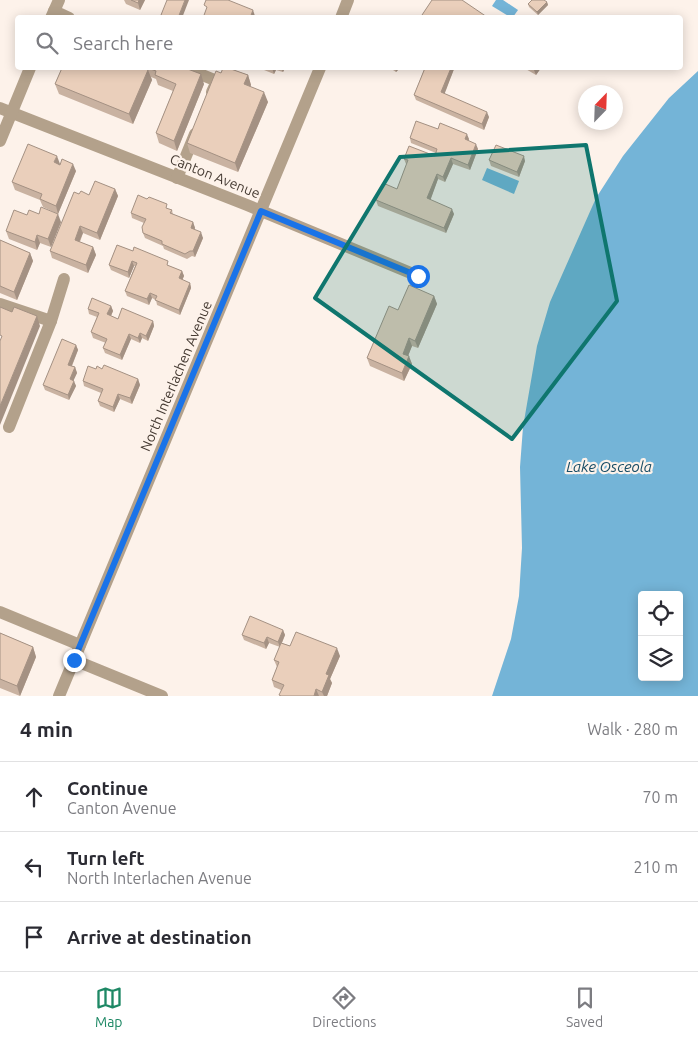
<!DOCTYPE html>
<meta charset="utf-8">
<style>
body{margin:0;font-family:Ubuntu,sans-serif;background:#f2f2f3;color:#2b2b33}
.controls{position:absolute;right:15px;bottom:15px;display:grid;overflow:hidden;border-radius:5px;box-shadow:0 2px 12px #0003}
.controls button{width:45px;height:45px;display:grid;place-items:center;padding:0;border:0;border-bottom:1px solid #e1e1e2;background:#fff;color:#2b2b33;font:25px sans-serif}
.compass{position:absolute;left:578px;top:85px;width:45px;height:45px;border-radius:50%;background:#fff;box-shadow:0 2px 12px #0003;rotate:23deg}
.stop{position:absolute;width:15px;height:15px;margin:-11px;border:4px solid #1a73e8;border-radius:50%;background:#fff}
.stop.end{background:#1a73e8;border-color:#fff;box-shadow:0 1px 5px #0008}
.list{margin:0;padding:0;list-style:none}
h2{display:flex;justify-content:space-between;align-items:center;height:65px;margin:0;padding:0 20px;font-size:21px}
h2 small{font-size:16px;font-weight:400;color:#7c7c81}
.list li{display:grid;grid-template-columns:32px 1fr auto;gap:15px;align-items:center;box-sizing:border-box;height:70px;padding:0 20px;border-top:1px solid #e1e1e2}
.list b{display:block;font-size:19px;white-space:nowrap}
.list p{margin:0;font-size:16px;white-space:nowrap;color:#7c7c81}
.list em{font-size:16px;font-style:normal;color:#7c7c81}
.icon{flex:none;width:28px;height:28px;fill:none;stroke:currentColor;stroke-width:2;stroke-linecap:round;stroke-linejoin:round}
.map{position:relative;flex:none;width:698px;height:696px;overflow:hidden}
.search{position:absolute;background:#fff;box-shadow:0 2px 12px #0003;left:15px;right:15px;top:15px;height:55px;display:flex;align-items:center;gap:12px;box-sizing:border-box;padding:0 18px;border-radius:5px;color:#7c7c81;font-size:19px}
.sheet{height:275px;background:#fff}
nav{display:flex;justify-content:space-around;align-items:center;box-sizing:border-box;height:70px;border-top:1px solid #e1e1e2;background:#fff;font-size:14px;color:#7c7c81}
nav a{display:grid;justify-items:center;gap:2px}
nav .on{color:#1e8865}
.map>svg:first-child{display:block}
.water{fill:#74b4d7;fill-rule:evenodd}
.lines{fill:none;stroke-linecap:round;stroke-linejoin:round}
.minor{stroke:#b3a18b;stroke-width:12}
.wall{fill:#c9b2a1}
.shaded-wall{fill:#a49183}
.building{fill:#eacfbb;stroke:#a49183}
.route{stroke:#1a73e8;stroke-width:6}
.marked{fill:#0f766e;fill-opacity:0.2;stroke:#0f766e;stroke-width:4;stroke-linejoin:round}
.labels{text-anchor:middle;stroke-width:4.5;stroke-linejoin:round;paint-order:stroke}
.street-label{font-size:14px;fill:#453a32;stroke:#fdf2ea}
.water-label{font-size:15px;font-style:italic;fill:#184c65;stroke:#fdf2ea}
</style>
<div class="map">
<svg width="698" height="696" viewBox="0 0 698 696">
<rect width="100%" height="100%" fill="#fdf2ea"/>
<g class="water">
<polygon points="496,0 503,0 518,10 513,17 510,17 492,6"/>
<path d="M698,71v625h-206l19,-57 8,-43 3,-48 -2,-81 3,-40 14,-81 13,-44 46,-104 27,-42 46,-58zM642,595h37v82h-37z"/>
<polygon points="487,168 519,181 514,194 482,180"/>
</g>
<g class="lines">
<g class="minor">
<polyline points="54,11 69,18"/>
<polyline points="51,18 59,0"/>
<polyline points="341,18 348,0"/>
<polyline points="185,68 217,81 212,92"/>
<polyline points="0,108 247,205 418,276"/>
<polyline points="0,141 30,68"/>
<polyline points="177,178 195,134"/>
<polyline points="0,304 51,321 9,427"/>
<polyline points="51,321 64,279"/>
<polyline points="0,612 80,645"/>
<polyline points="74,660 162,696"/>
<polyline points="59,696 320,68"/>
</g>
</g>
<g class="wall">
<polygon points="124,0 145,0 140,10 126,4"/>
<polygon points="547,2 548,5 538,15 529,7 528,4"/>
<polygon points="62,68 185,68 204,84 177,151 159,143 156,133 173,91 158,85 156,79 151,77 152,80 133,124 59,94 55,84"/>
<polygon points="219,68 228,68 248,75 251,85 250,87 268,102 238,172 190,153 187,143 223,69"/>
<polygon points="259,68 285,68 283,72 276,70 274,74"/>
<polygon points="390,68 400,68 396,72"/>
<polygon points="418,68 454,68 454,69 444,94 489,117 484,130 416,100 414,95 424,70"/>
<polygon points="524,68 541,68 536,75"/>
<polygon points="438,129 469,139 468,141 478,149 470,170 453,164 445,182 438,179 430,200 454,214 446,233 378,206 376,200 397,189 407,164 406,164 404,159 435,156 436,153 411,143 410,138"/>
<polygon points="489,160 525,161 519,177 491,166"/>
<polygon points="60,164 59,165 76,171 58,214 43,207 40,200 15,190 12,182"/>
<polygon points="115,189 118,196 100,240 83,233 80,242 93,247 96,255 88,273 52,258 50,251 79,194 89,195"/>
<polygon points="169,209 172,210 173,215 193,222 195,228 194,230 203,238 195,257 192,256 187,259 164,249 163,246 145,238 143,233 144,223 132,218 131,213"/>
<polygon points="61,222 51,247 40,243 37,250 9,239 6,231"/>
<polygon points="0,240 30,253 33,261 17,300 0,293"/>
<polygon points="117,245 182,271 184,276 182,280 190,283 191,288 180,315 157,305 156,300 152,298 149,305 127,296 125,291 135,266 134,266 129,278 111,270 109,265"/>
<polygon points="434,296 437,304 418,348 412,346 408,356 412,364 404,381 370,366 367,358 398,310"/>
<polygon points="111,306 113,311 111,316 118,319 153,321 154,326 148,341 142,338 140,343 131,339 122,360 105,353 103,348 106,343 93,338 91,332 97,317 89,314 88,309"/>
<polygon points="76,345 78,350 72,366 75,367 77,373 73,380 76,386 69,400 45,390 43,385"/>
<polygon points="96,369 102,369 138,379 140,385 132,404 120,399 114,412 100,406 98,401 101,393 84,386 83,381"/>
<polygon points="283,630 285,635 282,643 290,646 340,656 330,679 332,683 327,696 280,696 281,690 274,687 272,680 277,667 274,660 280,647 269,643 266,649 244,640 242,635"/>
<polygon points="0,633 33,647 36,657 20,696 0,688"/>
</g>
<g class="shaded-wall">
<polygon points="139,0 145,0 140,10 138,3"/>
<polygon points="185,0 189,0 182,18 178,18"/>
<polygon points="547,2 548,5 538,15 537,12"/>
<polygon points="253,10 255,16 254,18 250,18"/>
<polygon points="272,68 275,68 276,70 274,74"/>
<polygon points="281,68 285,68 283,72"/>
<polygon points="395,68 400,68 396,72"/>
<polygon points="451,68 454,68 454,69 443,98 441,92"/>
<polygon points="535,68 541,68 536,75 534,70"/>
<polygon points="148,70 152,80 133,124 129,114"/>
<polygon points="201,74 204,84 177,151 174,141"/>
<polygon points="248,75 251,85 247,94 244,84"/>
<polygon points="264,92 268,102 238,172 235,163"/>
<polygon points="487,112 489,117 484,130 482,124"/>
<polygon points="467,134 469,139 467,144 465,139"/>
<polygon points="476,144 478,149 470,170 468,165"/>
<polygon points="57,156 60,164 57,170 54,162"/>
<polygon points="524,156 525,161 519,177 517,172"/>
<polygon points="451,158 453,164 445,182 443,177"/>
<polygon points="73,164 76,171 58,214 56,206"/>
<polygon points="437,174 438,179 429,204 427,198"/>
<polygon points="115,189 118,196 100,240 97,233"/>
<polygon points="452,209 454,214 446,233 444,228"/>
<polygon points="58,214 61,222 51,247 48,239"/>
<polygon points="193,222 195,228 193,233 191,228"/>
<polygon points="80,226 83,233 77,247 75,240"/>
<polygon points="201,232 203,238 195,257 193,251"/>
<polygon points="37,235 40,243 37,250 35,242"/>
<polygon points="93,247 96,255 88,273 86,265"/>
<polygon points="30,253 33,261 17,300 14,292"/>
<polygon points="132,261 134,266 129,278 128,272"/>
<polygon points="182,271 184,276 181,283 179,278"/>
<polygon points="190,283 191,288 180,315 179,310"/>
<polygon points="150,293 152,298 149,305 147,299"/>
<polygon points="434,296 437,304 418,348 415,341"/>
<polygon points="111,306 113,311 109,320 107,314"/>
<polygon points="37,316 40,326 0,425 0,406"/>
<polygon points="153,321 154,326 148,341 146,336"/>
<polygon points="140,333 142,338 140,343 138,338"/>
<polygon points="129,334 131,339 122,360 120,355"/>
<polygon points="409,338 412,346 406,361 403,354"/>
<polygon points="76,345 78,350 70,370 68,365"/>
<polygon points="409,356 412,364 404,381 402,373"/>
<polygon points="75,367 77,373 72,384 70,379"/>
<polygon points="138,379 140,385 132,404 130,398"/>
<polygon points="74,381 76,386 69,400 68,395"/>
<polygon points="118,394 120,399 114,412 113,407"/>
<polygon points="283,630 285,635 280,647 278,642"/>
<polygon points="267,637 269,643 266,649 264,643"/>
<polygon points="33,647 36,657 20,696 17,686"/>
<polygon points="337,648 340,656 330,679 332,683 327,696 324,696 322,692 326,674"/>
<polygon points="316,689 319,696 314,696"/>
</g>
<g class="building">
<polygon points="131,0 139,0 138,3"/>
<polygon points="167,0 185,0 178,18 166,18 161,15"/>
<polygon points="206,0 228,0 253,10 250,18 203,18 207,7 204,5"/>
<polygon points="432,0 462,0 487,17 420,18"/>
<polygon points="532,0 544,0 547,2 537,12 528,4"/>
<polygon points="62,68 142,68 148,70 129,114 55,84"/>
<polygon points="148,68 185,68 201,74 174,141 156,133 176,84 155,75 156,71"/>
<polygon points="223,68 228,68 248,75 244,84 264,92 235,163 187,143 216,71 221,73"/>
<polygon points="425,68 451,68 441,92 487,112 482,124 414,95"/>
<polygon points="416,121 438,129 440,123 467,134 465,139 476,144 468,165 451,158 443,177 437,174 427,198 452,209 444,228 376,200 383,183 397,189 408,160 404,159 409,146 435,156 437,149 410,138"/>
<polygon points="28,144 57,156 54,162 60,165 62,159 73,164 56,206 40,199 42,194 12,182"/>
<polygon points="496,145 524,156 517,172 489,160"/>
<polygon points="95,181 115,189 97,233 80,226 75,240 93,247 86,265 50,251 74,192 79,194 81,191 89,195"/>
<polygon points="138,195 147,199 149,197 167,204 166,208 172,210 170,213 193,222 191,228 201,232 193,251 190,251 185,254 162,244 162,241 143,233 142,227 146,219 131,213"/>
<polygon points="41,207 58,214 48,239 37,235 35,242 6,231 14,210 27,215 29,210 39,214"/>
<polygon points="0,240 30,253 14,292 0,286"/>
<polygon points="117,245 133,251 134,247 168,261 167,265 182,271 179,278 190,283 179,310 155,300 157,296 150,293 147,299 125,291 137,263 132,261 128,272 109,265"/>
<polygon points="409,285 434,296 415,341 409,338 403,354 409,356 402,373 367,358 389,306 398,310"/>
<polygon points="92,298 111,306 107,314 118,319 122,308 153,321 146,336 140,333 138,338 129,334 120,355 103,348 107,339 91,332 99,313 88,309"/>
<polygon points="0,307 12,312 14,307 37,316 0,406 0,341 2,336 0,335"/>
<polygon points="62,339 76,345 68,365 75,367 70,379 74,381 68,395 43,385"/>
<polygon points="104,365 138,379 130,398 118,394 113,407 98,401 103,389 83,381 88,366 96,369 97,366 102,369"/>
<polygon points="250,616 283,630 278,642 267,637 264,643 242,635"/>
<polygon points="296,632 337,648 326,674 329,675 322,692 316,689 314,696 281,696 279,695 284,685 272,680 279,662 274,660 281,643 290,646"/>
<polygon points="0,633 33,647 17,686 0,679"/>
</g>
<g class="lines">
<polyline class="route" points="74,660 261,211 418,276"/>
</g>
<path class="marked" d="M586,145l31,156 -105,138 -197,-141 85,-141z"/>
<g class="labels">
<g class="street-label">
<text transform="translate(215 176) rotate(22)" y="5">Canton Avenue</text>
<text transform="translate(176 376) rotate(-67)" y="5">North Interlachen Avenue</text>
</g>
<g class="water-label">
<text x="609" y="472">Lake Osceola</text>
</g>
</g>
</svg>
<div class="controls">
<button><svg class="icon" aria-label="locate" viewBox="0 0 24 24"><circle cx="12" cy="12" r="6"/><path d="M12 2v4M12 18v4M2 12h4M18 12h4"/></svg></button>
<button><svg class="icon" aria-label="layers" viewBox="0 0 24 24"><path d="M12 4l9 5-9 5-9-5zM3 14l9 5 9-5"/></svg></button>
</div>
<svg class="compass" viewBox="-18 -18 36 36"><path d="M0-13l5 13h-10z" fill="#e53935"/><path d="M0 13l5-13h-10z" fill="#7c7c81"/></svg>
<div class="stop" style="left:418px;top:276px"></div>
<div class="stop end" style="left:74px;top:660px"></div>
<div class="search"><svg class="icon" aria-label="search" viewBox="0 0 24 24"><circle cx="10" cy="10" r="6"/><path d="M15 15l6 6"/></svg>Search here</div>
</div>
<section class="sheet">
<h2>4 min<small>Walk · 280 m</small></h2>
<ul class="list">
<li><svg class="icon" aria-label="ahead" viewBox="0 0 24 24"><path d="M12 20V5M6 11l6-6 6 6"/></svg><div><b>Continue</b><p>Canton Avenue</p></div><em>70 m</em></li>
<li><svg class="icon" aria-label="left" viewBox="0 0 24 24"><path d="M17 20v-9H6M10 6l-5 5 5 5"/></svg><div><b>Turn left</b><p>North Interlachen Avenue</p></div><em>210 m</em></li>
<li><svg class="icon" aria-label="arrive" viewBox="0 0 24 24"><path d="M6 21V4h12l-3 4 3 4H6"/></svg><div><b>Arrive at destination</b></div></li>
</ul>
</section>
<nav>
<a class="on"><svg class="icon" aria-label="map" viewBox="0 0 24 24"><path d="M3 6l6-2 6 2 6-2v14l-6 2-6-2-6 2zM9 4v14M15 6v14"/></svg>Map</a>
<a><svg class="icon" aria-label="directions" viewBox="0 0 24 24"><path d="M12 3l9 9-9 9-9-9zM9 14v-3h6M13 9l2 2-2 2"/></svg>Directions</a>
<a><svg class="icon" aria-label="saved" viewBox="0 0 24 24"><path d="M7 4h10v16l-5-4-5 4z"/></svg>Saved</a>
</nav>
